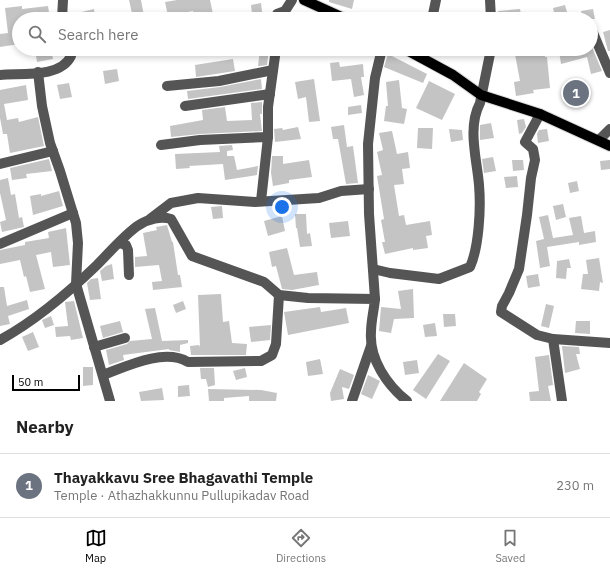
<!DOCTYPE html>
<meta charset="utf-8">
<style>
body{margin:0;font-family:"IBM Plex Sans",sans-serif;background:#f6f6f6;color:#222}
.scale{position:absolute;left:12px;bottom:10px;width:68px;box-sizing:border-box;padding-left:4px;border:2px solid #000;border-top:0;font-size:11px;line-height:14px;white-space:nowrap;color:#000;-webkit-text-stroke:3px #fff;paint-order:stroke}
.you{position:absolute;left:282px;top:207px;width:14px;height:14px;margin:-10px;border:3px solid #fff;border-radius:50%;background:#1a73e8;box-shadow:0 0 0 6px #1a73e833}
.badge{display:grid;place-items:center;width:26px;height:26px;border-radius:50%;background:#000;color:#fff;font-size:13px;font-weight:700}
.pin{position:absolute;translate:-50% -50%;border:2px solid #fff;box-shadow:0 1px 4px #0006}
.list{margin:0;padding:0;list-style:none}
h2{display:flex;justify-content:space-between;align-items:center;height:52px;margin:0;padding:0 16px;font-size:17px}
h2 small{font-size:13px;font-weight:400;color:#767676}
.list li{display:grid;grid-template-columns:26px 1fr auto;gap:12px;align-items:center;box-sizing:border-box;height:64px;padding:0 16px;border-top:1px solid #e0e0e0}
.list b{display:block;font-size:15px;white-space:nowrap}
.list p{margin:0;font-size:13px;white-space:nowrap;color:#767676}
.list em{font-size:13px;font-style:normal;color:#767676}
.icon{flex:none;width:22px;height:22px;fill:none;stroke:currentColor;stroke-width:2;stroke-linecap:round;stroke-linejoin:round}
.map{position:relative;flex:none;width:610px;height:401px;overflow:hidden}
.search{position:absolute;background:#fff;box-shadow:0 2px 6px #0003;left:12px;right:12px;top:12px;height:44px;display:flex;align-items:center;gap:10px;box-sizing:border-box;padding:0 14px;border-radius:22px;color:#767676;font-size:15px}
.sheet{height:116px;background:#fff}
nav{display:flex;justify-content:space-around;align-items:center;box-sizing:border-box;height:56px;border-top:1px solid #e0e0e0;background:#fff;font-size:11px;color:#767676}
nav a{display:grid;justify-items:center;gap:2px}
nav .on{color:#000}
.map>svg:first-child{display:block}
.building{fill:#c4c4c4}
.lines{fill:none;stroke-linecap:round;stroke-linejoin:round}
.major-casing{stroke:#dbdbdb;stroke-width:12}
.minor{stroke:#555;stroke-width:10}
.major{stroke:#000;stroke-width:10}
</style>
<div class="map">
<svg width="610" height="401" viewBox="0 0 610 401">
<rect width="100%" height="100%" fill="#fff"/>
<g class="building">
<polygon points="129,0 141,0 144,16 133,18"/>
<polygon points="177,0 210,0 213,14 194,18 193,11 168,16 165,2"/>
<polygon points="329,0 354,0 352,9 329,2"/>
<polygon points="261,3 263,19 256,19 255,14 252,14 251,5"/>
<polygon points="565,5 567,12 560,13 555,17 553,8"/>
<polygon points="22,6 22,9 48,6 50,19 35,19 35,16 19,18 19,44 0,47 0,34 8,33 5,8"/>
<polygon points="94,9 95,19 78,19 77,13"/>
<polygon points="520,9 522,19 499,19 498,11"/>
<polygon points="593,9 595,19 583,19 581,11"/>
<polygon points="610,30 610,51 608,51 603,32"/>
<polygon points="591,45 602,71 591,74 587,57 561,64 559,51 591,49"/>
<polygon points="35,49 51,49 53,59 37,62"/>
<polygon points="260,49 269,49 267,65 260,66 258,66"/>
<polygon points="514,49 544,49 545,57 547,57 550,88 533,90 534,93 516,96 514,82 520,81"/>
<polygon points="388,54 427,74 423,83 384,67"/>
<polygon points="233,59 235,71 196,77 195,65"/>
<polygon points="339,62 340,67 363,64 364,77 361,77 364,95 354,97 351,79 332,81 330,63"/>
<polygon points="117,69 119,81 105,84 103,71"/>
<polygon points="261,79 262,89 188,99 187,91 220,87"/>
<polygon points="314,79 320,121 309,122 306,97 298,99 295,82"/>
<polygon points="399,80 402,108 407,109 404,124 384,121 386,106 388,106 386,82"/>
<polygon points="429,81 455,94 442,120 416,108"/>
<polygon points="582,82 585,101 570,103 567,84"/>
<polygon points="69,83 72,97 60,99 57,85"/>
<polygon points="26,85 28,100 4,104 7,120 18,118 19,122 38,117 44,146 10,153 7,134 3,134 0,118 0,90"/>
<polygon points="262,102 262,114 260,114 262,131 200,134 171,137 170,126 203,120 202,110 225,107 227,121 252,120 251,103"/>
<polygon points="361,105 362,113 348,115 348,107"/>
<polygon points="524,119 526,127 522,133 519,134 517,120"/>
<polygon points="491,123 494,138 480,140 480,125"/>
<polygon points="344,125 347,147 353,146 358,183 346,184 338,139 333,139 331,127"/>
<polygon points="298,127 301,139 275,142 274,129 282,128 283,130"/>
<polygon points="418,128 433,128 432,149 417,148"/>
<polygon points="449,129 462,130 463,140 451,142"/>
<polygon points="547,129 549,141 538,143 537,134 539,130"/>
<polygon points="392,131 397,154 408,152 410,168 402,169 404,184 394,185 399,216 404,215 406,225 430,221 432,235 426,236 428,248 413,250 413,248 385,254 382,242 385,242 381,220 384,219 377,176 382,175 377,152 383,150 379,133"/>
<polygon points="232,145 233,150 227,151 227,156 234,156 237,170 258,166 257,175 225,180 223,164 189,166 190,168 176,169 175,154 220,152 219,146"/>
<polygon points="272,156 283,156 283,164 309,160 312,177 289,180 289,183 273,186 271,173"/>
<polygon points="493,157 496,171 484,173 482,159"/>
<polygon points="49,159 52,171 26,174 27,178 12,180 10,168"/>
<polygon points="512,160 523,160 524,170 513,171"/>
<polygon points="610,160 610,169 601,170 600,161"/>
<polygon points="517,176 518,187 506,188 504,177"/>
<polygon points="8,178 11,195 15,194 19,218 22,217 24,227 2,232 0,222 6,220 0,193 0,180"/>
<polygon points="577,181 579,191 570,193 568,183"/>
<polygon points="59,191 63,206 33,215 30,196 41,194 41,196"/>
<polygon points="563,204 566,217 556,220 553,206"/>
<polygon points="222,206 223,218 213,219 211,207"/>
<polygon points="295,214 306,214 307,234 310,233 312,246 300,247 297,228 296,228"/>
<polygon points="548,215 553,238 573,235 569,218 581,216 584,233 595,231 596,242 579,245 579,242 547,247 550,266 540,268 536,241 544,239 539,217"/>
<polygon points="282,216 285,231 268,236 264,221"/>
<polygon points="348,221 350,236 331,238 329,223"/>
<polygon points="167,225 172,242 173,242 178,275 180,275 182,287 153,290 152,282 162,281 159,265 135,267 135,257 147,256 143,233 157,230 156,227"/>
<polygon points="66,228 70,265 53,267 51,252 36,255 45,289 30,292 26,276 24,277 20,260 0,264 0,250 25,245 25,242 49,238 48,232"/>
<polygon points="287,248 294,275 317,272 319,285 292,290 282,289 276,266 272,267 269,252"/>
<polygon points="599,258 603,283 600,282 599,291 581,289 583,274 588,274 586,260"/>
<polygon points="569,259 571,268 567,268 566,279 556,278 557,261"/>
<polygon points="112,264 114,279 102,281 100,271 106,266"/>
<polygon points="538,274 540,286 528,288 526,276"/>
<polygon points="98,278 101,299 90,300 87,283 91,279"/>
<polygon points="0,287 4,287 7,306 27,300 29,309 8,316 10,324 0,326"/>
<polygon points="413,289 414,318 394,319 391,333 379,331 381,307 401,309 398,291"/>
<polygon points="221,294 223,322 229,321 232,343 247,344 246,355 191,355 190,346 199,345 200,347 198,295"/>
<polygon points="74,301 83,338 71,340 70,336 56,337 55,327 68,326 65,302"/>
<polygon points="183,301 186,309 176,313 173,305"/>
<polygon points="546,304 554,306 549,328 541,326"/>
<polygon points="320,307 321,312 346,308 349,323 288,335 284,312"/>
<polygon points="155,308 162,341 188,340 188,343 180,345 180,352 169,350 169,349 123,355 124,360 109,365 106,350 127,344 130,341 152,339 145,309"/>
<polygon points="443,314 455,314 456,326 444,327"/>
<polygon points="51,316 54,325 45,328 42,320"/>
<polygon points="120,321 123,332 103,338 100,326"/>
<polygon points="576,321 590,321 590,334 575,333"/>
<polygon points="435,323 437,336 425,337 423,325"/>
<polygon points="271,325 270,340 251,342 249,327"/>
<polygon points="33,332 39,347 28,351 22,337"/>
<polygon points="562,346 579,347 580,354 576,354 580,369 565,373"/>
<polygon points="438,354 450,361 426,399 413,390"/>
<polygon points="549,355 553,385 548,386 551,401 530,401 529,392 539,391 535,357"/>
<polygon points="320,359 323,374 308,376 306,362"/>
<polygon points="417,360 419,373 405,375 403,362"/>
<polygon points="464,363 487,379 479,392 481,394 477,401 440,401"/>
<polygon points="83,367 93,367 93,385 83,386"/>
<polygon points="200,368 214,368 215,385 208,387 206,379 201,379"/>
<polygon points="245,368 247,377 236,380 233,371"/>
<polygon points="340,369 354,375 349,389 342,387 344,399 331,401 330,393"/>
<polygon points="368,375 380,381 372,399 361,394"/>
<polygon points="189,385 190,396 178,397 178,386"/>
<polygon points="162,388 164,400 141,401 139,392"/>
<polygon points="208,389 261,390 277,393 276,401 249,401 249,396 224,398 224,401 209,401"/>
</g>
<g class="lines">
<g class="major-casing">
<g id="major">
<polyline points="304,0 346,19"/>
<polyline points="405,49 453,75 481,95 540,114 610,146"/>
</g>
</g>
<g class="minor">
<polyline points="490,0 491,19"/>
<polyline points="62,19 63,0"/>
<polyline points="274,19 277,14 285,11 292,0"/>
<polyline points="432,19 436,0"/>
<polyline points="563,19 570,19"/>
<polyline points="591,28 610,73"/>
<polyline points="420,57 423,49"/>
<polyline points="38,72 42,106 50,143 60,171 76,223 78,243 76,284 110,401"/>
<path d="M0,75c21,-2 61,3 71,-19l-2,-7"/>
<polyline points="167,86 219,81 273,70"/>
<polyline points="185,106 270,94"/>
<polyline points="540,114 525,142 533,149 535,160 531,178 527,215 519,269 509,293 502,306 501,312 537,335 553,339 562,401"/>
<polyline points="599,140 610,129"/>
<polyline points="161,145 200,140 268,137"/>
<polyline points="0,164 53,151"/>
<polyline points="261,201 268,137 268,107 276,49"/>
<polyline points="150,219 171,203 198,198 255,202 319,198 341,191 369,189"/>
<polyline points="119,243 126,245 128,250 129,275"/>
<polyline points="0,244 73,213"/>
<path d="M373,269l17,4 49,6 31,-12c9,-20 11,-59 9,-82 -2,-26 -12,-57 1,-82l11,-54"/>
<polyline points="375,299 369,214 368,144 375,78 382,49"/>
<polyline points="553,339 610,343"/>
<path d="M0,340c33,-18 70,-49 97,-75 11,-11 29,-32 42,-40 9,-6 22,-9 32,-6l21,37 72,26 15,13 29,3 67,1c-1,11 -4,22 -4,33 -2,27 16,53 36,69"/>
<polyline points="94,347 125,338"/>
<path d="M103,375c24,-9 61,-27 85,-13l73,-1 11,-6 4,-11 3,-49"/>
<polyline points="352,401 371,346"/>
</g>
<use href="#major" class="major"/>
</g>
</svg>
<div class="scale">50 m</div>
<div class="you"></div>
<div class="pin badge" style="left:576px;top:93px;background:#6b7280">1</div>
<div class="search"><svg class="icon" aria-label="search" viewBox="0 0 24 24"><circle cx="10" cy="10" r="6"/><path d="M15 15l6 6"/></svg>Search here</div>
</div>
<section class="sheet">
<h2>Nearby<small></small></h2>
<ul class="list">
<li><span class="badge" style="background:#6b7280">1</span><div><b>Thayakkavu Sree Bhagavathi Temple</b><p>Temple · Athazhakkunnu Pullupikadav Road</p></div><em>230 m</em></li>
</ul>
</section>
<nav>
<a class="on"><svg class="icon" aria-label="map" viewBox="0 0 24 24"><path d="M3 6l6-2 6 2 6-2v14l-6 2-6-2-6 2zM9 4v14M15 6v14"/></svg>Map</a>
<a><svg class="icon" aria-label="directions" viewBox="0 0 24 24"><path d="M12 3l9 9-9 9-9-9zM9 14v-3h6M13 9l2 2-2 2"/></svg>Directions</a>
<a><svg class="icon" aria-label="saved" viewBox="0 0 24 24"><path d="M7 4h10v16l-5-4-5 4z"/></svg>Saved</a>
</nav>
